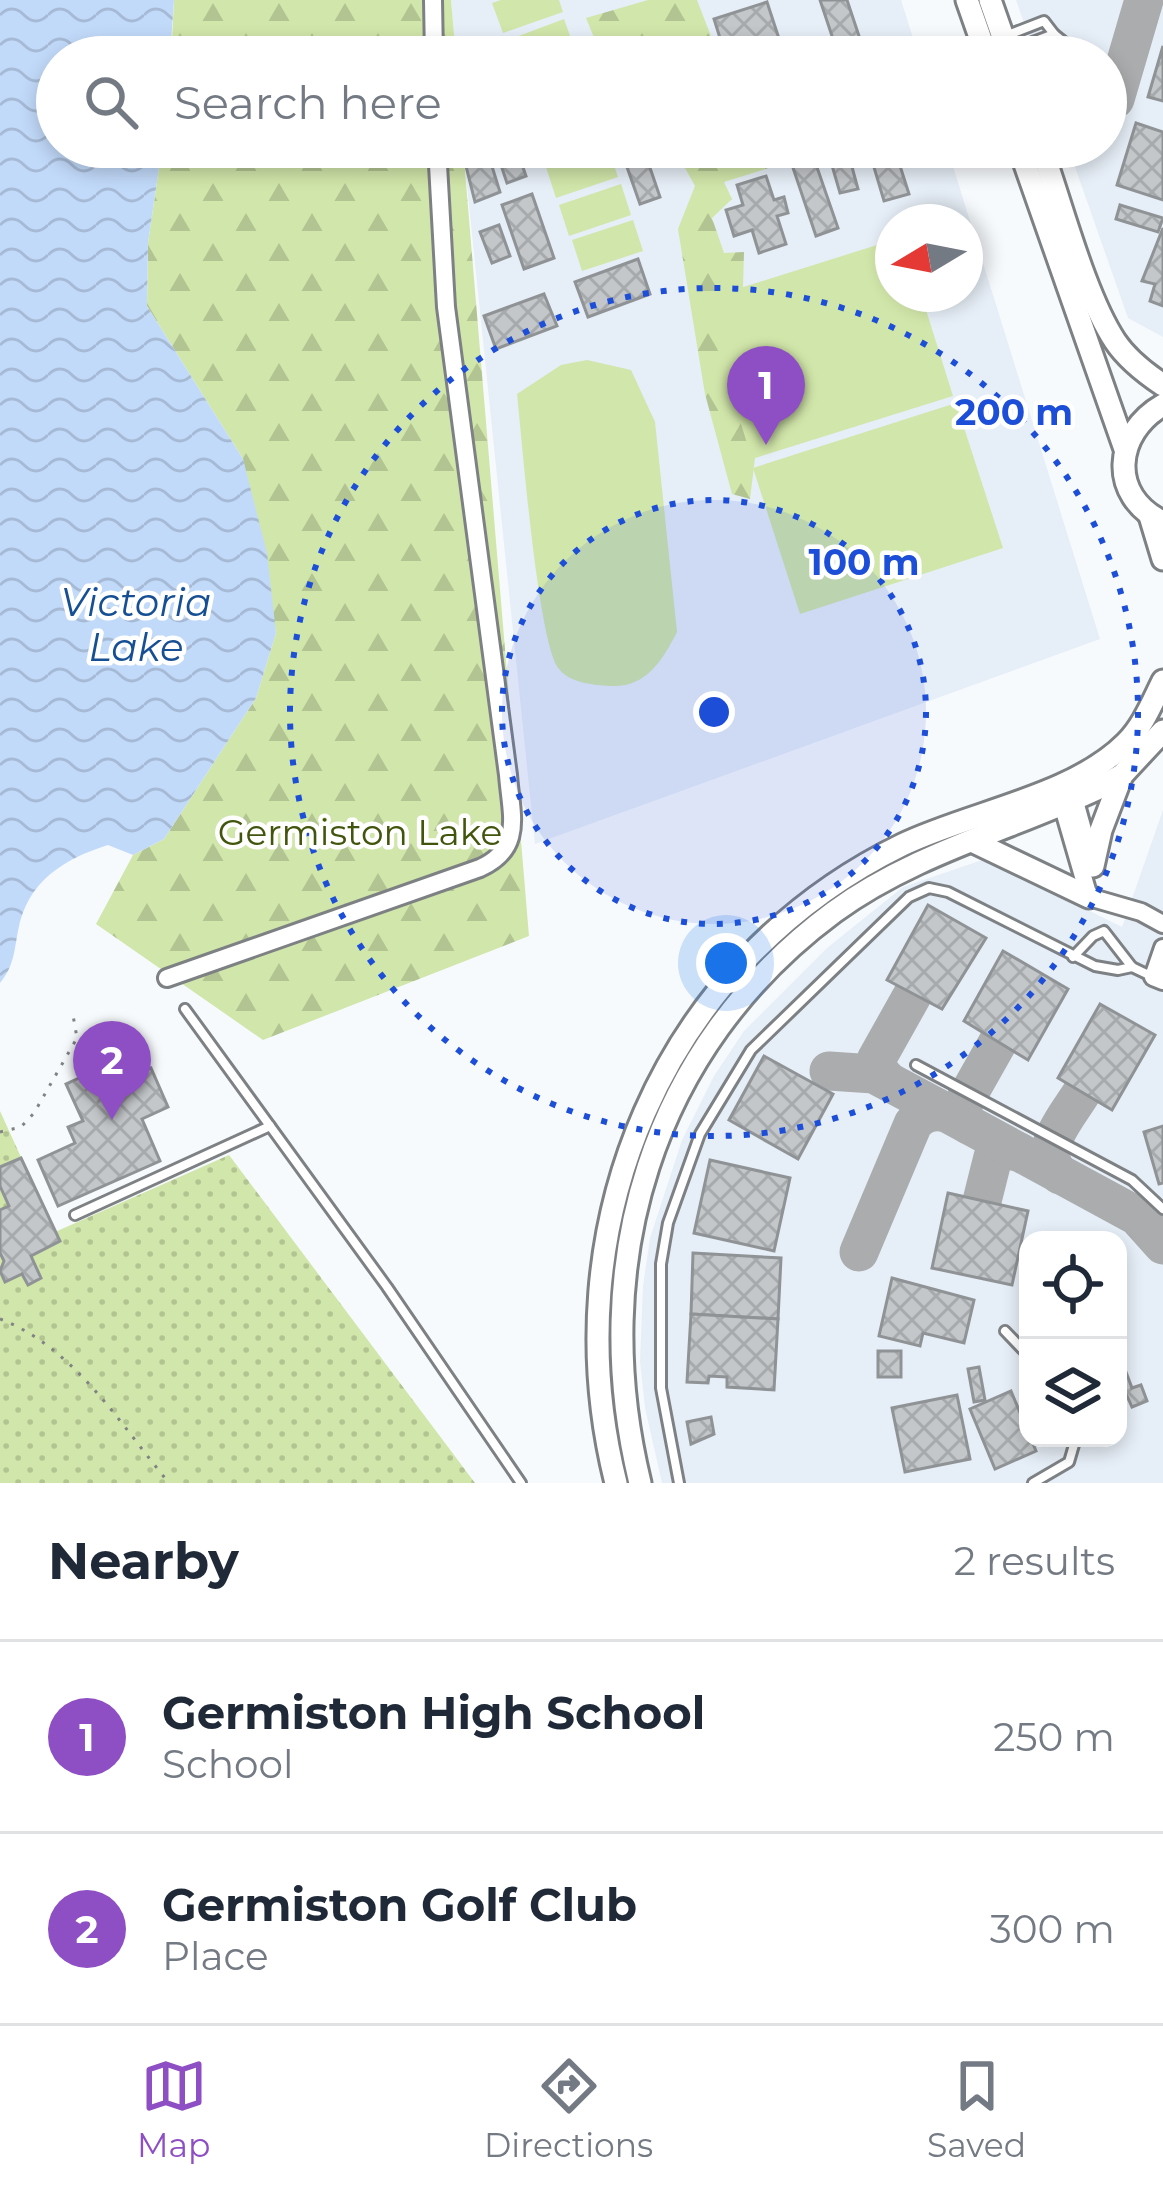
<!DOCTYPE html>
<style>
body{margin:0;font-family:Montserrat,sans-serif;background:#f6f6f7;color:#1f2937}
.controls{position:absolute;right:36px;bottom:36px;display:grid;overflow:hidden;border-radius:24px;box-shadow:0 6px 18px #0003}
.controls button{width:108px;height:108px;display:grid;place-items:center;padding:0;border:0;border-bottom:3px solid #e0e1e3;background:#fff;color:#1f2937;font:60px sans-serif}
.compass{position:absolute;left:875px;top:204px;width:108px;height:108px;border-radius:50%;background:#fff;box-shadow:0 6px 18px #0003;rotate:260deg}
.you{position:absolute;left:726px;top:963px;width:42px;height:42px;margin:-30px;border:9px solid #fff;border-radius:50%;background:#1a73e8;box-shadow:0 0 0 18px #1a73e833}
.badge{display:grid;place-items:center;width:78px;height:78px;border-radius:50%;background:#8e4ec4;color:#fff;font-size:39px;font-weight:700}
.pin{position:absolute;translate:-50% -99px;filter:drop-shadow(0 3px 6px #0008)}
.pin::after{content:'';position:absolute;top:63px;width:42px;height:36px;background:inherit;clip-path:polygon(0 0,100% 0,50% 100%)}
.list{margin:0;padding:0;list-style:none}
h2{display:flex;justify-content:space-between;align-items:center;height:156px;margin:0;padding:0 48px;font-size:51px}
h2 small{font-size:39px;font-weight:400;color:#747a83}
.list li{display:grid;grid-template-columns:78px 1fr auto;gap:36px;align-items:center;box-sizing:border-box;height:192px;padding:0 48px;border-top:3px solid #e0e1e3}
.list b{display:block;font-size:45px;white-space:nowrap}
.list p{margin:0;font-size:39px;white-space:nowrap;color:#747a83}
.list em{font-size:39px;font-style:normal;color:#747a83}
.icon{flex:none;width:66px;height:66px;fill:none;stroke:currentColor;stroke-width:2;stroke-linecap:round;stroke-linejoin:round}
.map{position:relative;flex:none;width:1163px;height:1483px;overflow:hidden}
.search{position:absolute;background:#fff;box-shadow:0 6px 18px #0003;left:36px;right:36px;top:36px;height:132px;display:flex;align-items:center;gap:30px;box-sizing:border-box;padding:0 42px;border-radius:66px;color:#747a83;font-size:45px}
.sheet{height:540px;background:#fff}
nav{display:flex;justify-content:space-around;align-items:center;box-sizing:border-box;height:168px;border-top:3px solid #e0e1e3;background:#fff;font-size:33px;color:#747a83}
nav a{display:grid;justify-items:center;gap:6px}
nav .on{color:#8e4ec4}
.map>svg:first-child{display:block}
.built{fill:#e6eef7;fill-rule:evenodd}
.grass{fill:url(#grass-dots)}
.forest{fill:url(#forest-firs)}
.green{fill:#d1e6aa}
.water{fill:url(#water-waves)}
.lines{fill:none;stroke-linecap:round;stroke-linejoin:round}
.taxiway{stroke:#aaacae;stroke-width:39}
.building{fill:url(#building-cross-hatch);stroke:#909396;stroke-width:3}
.service-casing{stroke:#7e8184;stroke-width:14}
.minor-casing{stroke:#7e8184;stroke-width:22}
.tertiary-casing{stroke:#7e8184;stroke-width:27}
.path{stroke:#808284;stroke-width:3;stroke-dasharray:3 9;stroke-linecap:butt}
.service{stroke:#fff;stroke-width:8}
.minor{stroke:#fff;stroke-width:16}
.tertiary{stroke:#fff;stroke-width:21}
.ring{fill:none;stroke:#1d4ed8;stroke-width:6;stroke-dasharray:6 12}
.labels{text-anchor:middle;stroke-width:9;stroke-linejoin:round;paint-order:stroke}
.park-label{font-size:36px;fill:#42550d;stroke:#fff}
.water-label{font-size:39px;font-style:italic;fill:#164f94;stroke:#fff}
.centre{fill:#1d4ed8;stroke:#fff;stroke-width:6}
.ring-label{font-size:36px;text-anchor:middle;font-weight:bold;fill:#1d4ed8;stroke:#fff;stroke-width:9;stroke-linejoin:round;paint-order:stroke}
</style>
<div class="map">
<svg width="1163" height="1483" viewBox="0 0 1163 1483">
<defs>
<pattern id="grass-dots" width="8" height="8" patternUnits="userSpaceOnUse" patternTransform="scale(3)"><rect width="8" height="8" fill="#d1e6aa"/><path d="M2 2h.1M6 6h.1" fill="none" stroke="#b2c491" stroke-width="1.8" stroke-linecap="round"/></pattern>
<pattern id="forest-firs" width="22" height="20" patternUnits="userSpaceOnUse" patternTransform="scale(3)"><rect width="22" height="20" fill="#d1e6aa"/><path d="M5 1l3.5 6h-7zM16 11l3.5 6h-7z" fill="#b2c491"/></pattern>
<pattern id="water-waves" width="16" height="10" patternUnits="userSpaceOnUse" patternTransform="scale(3)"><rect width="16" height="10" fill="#c2dafa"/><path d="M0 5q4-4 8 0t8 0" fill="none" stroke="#a6bad5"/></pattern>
<pattern id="building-cross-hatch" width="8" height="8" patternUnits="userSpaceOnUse" patternTransform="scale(3)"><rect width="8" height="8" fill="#c4c7ca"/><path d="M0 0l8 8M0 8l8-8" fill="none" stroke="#a7aaac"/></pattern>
</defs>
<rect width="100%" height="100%" fill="#f7fafd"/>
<g class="built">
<polygon points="451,0 901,0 919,57 456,57"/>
<polygon points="1016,0 1163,0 1163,337 1128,318 1068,147 1106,147 1106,57 1036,57"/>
<path d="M463,147h484l153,492 -565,205zM893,222h72v72h-72z"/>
<path d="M1163,810v673h-501l-17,-75 -5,-47 3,-75 7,-48 32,-98 32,-64 30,-45 83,-83 76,-61 82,-28 137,68zM1028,1240h90v198h-90z"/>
</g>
<polygon class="grass" points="0,1111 55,1232 229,1155 475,1483 0,1483"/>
<g class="forest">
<polygon points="174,0 451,0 456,57 171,57"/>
<polygon points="648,0 697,0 719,57 602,57 586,18"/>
<polygon points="162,147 463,147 529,936 263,1040 96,924 133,855 164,839 256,698 276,633 243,459 147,306 148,243"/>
<polygon points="668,147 772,147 778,165 724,182 732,199 712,218 724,253 744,252 741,358 757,442 750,499 732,494 705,394 678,229 695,186 675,150"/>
</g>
<g class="green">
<polygon points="501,0 559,0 563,12 503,33 492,3"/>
<polygon points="564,19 575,50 556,57 511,57 505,41"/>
<polygon points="608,147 618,177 556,198 546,167"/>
<polygon points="621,184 631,215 569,236 559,205"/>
<polygon points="633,220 643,251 582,271 572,240"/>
<polygon points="893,240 893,294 921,294 953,396 752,459 702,300"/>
<path d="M587,360l44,10 24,52 22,210c-15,29 -31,56 -67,54 -16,-1 -40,-3 -51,-17 -21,-25 -37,-230 -42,-275l44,-29z"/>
<polygon points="956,403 1003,548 800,614 753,468"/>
</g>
<path class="water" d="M0,0h174l-4,57h-113v90h105l-14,96 -1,63 96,153 24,94 9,80 -20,65 -92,141 -31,16 -25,-10c-44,14 -81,36 -90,86 -4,21 -4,35 -18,52z"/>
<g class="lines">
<g class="taxiway">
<polyline points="1115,99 1144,0"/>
<polyline points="829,1071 874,1074 947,1113"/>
<polyline points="887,1080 878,1070 876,1060 913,994"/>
<polyline points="969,1125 962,1114 963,1104 998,1042"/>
<path d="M1060,1175c-25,-25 7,-58 22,-83"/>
<polyline points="982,1201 993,1157 1007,1150 1019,1152"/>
<path d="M859,1252l54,-128c9,-12 21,-14 34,-11l190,103 26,29"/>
</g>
</g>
<g class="building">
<polygon points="820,0 847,0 866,57 839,57"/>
<polygon points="767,2 785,57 726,57 714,19"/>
<polygon points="1163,46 1163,101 1148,97"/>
<polygon points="1136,123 1163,132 1163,200 1117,185"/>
<polygon points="473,147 486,147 500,192 475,202 464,158"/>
<polygon points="495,147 516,147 526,176 507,183"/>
<polygon points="786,147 810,147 838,228 816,236"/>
<polygon points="868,147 894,147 909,194 884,201"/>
<polygon points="859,154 862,165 852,167 858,189 840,193 831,162"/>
<polygon points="647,159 660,197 640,204 627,167"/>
<polygon points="766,176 774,200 784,197 788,213 777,216 786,244 759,253 752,230 734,236 726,210 743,205 737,185"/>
<polygon points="532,194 554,258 524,269 502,205"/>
<polygon points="1120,205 1163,218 1158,232 1116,219"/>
<polygon points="499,225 510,256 492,263 480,232"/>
<polygon points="1163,228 1163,306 1150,301 1155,284 1142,281"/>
<polygon points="638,259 650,294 588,317 575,282"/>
<polygon points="544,294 557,326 496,349 484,316"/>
<polygon points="928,905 986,938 942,1009 887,980"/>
<polygon points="1003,951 1068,989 1028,1060 964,1021"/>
<polygon points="1100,1004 1155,1035 1112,1110 1058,1078"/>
<polygon points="118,1034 136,1075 151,1068 168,1107 142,1119 160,1161 58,1206 38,1160 75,1143 68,1127 83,1121 66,1084 101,1068 91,1046"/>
<polygon points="764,1056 833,1094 798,1159 729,1120"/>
<polygon points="1163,1126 1163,1183 1159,1184 1144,1132"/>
<polygon points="21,1158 60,1241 31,1256 41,1278 28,1285 22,1274 5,1282 0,1271 4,1261 0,1253 0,1210 9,1206 0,1186 0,1167"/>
<polygon points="710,1160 790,1178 774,1251 694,1233"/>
<polygon points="948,1193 1028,1211 1012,1285 932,1268"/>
<polygon points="693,1253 781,1258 778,1319 691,1314"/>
<polygon points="892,1278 974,1300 964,1343 923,1333 920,1346 879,1336"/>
<polygon points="691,1314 778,1319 774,1390 727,1387 727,1377 709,1376 708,1383 687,1382"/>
<rect x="878" y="1351" width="23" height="26"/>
<polygon points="979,1367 985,1400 974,1402 968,1369"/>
<polygon points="1126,1372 1132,1388 1141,1385 1147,1401 1132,1407 1127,1396 1118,1400 1118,1374"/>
<polygon points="1011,1391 1036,1451 995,1469 970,1409"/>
<polygon points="957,1395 970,1459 905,1472 892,1408"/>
<polygon points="711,1417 714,1434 691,1444 687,1422"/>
</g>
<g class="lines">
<g class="service-casing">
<g id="service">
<polyline points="1054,34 1064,42 1071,57"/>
<polyline points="1008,35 1044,21 1054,34 1009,51"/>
<polyline points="1073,957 1093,936 1104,931 1132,967 1153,977"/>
<polyline points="185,1009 387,1287 521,1483"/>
<polyline points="916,1065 1132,1180 1163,1209"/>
<polyline points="75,1215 270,1126"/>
<polyline points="1005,1331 1028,1355"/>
<polyline points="679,1483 661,1388 661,1264 668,1223 700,1134 751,1050 909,897 929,888 948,892 1095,966 1118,970 1132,967"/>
<polyline points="1033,1483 1069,1462 1076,1438"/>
</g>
</g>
<g class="minor-casing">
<g id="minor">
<polyline points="433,0 434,57"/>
<polyline points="1071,787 1093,866"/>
<polyline points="1060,797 1089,897 1141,912 1163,924"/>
<polyline points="1163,948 1153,977 1163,981"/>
<path d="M167,978l313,-110c44,-20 31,-53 28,-93l-62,-468 -9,-160"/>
</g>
</g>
<g class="tertiary-casing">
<g id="tertiary">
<polyline points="967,0 987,57"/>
<polyline points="990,0 1010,57"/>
<polyline points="1019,147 1125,449"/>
<path d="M1041,147c20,55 43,147 74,194 12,18 30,32 48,44"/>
<path d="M1163,405c-49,28 -55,91 0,117"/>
<polyline points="1150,516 1163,559"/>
<polyline points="972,841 1089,897"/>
<polyline points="1093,866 1101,830 1122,775"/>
<path d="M616,1483c-64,-255 45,-520 286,-638 68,-33 170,-48 224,-102 17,-17 26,-40 37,-62"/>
<path d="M640,1483c-53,-218 10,-435 194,-571 79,-58 178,-83 265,-124l23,-13 41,-44"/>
</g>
</g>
<g class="path">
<polyline points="0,1132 21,1127 34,1113 77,1038 73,1015"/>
<path d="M0,1319c74,28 120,105 169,164"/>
</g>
<use href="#service" class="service"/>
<use href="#minor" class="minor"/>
<use href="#tertiary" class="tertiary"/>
</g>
<circle cx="714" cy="712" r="212" fill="#1d4ed8" fill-opacity=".12"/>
<g class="ring">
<circle cx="714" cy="712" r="212"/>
<circle cx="714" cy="712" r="424"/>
</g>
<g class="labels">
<g class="park-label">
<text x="360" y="845">Germiston Lake</text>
</g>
<g class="water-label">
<text x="136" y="616">Victoria<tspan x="136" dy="45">Lake</tspan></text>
</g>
</g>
<circle cx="714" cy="712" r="18" class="centre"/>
<g class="ring-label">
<text x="1014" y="425">200 m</text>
<text x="864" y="575">100 m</text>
</g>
</svg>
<div class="controls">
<button><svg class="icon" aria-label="locate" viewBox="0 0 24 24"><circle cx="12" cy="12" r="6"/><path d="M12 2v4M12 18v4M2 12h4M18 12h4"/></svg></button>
<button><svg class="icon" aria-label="layers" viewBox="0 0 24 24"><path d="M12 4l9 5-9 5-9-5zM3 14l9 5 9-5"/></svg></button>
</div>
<svg class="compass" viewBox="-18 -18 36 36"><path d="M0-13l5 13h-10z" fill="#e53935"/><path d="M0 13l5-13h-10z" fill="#747a83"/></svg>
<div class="you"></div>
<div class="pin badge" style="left:766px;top:445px">1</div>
<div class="pin badge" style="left:112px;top:1120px">2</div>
<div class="search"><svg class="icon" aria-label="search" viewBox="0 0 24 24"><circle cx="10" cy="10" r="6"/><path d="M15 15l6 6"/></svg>Search here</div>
</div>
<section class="sheet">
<h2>Nearby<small>2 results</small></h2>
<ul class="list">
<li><span class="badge">1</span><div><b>Germiston High School</b><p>School</p></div><em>250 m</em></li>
<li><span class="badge">2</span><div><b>Germiston Golf Club</b><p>Place</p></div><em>300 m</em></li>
</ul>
</section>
<nav>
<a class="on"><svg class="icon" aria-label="map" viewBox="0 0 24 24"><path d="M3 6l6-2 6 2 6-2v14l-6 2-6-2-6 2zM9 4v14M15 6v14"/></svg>Map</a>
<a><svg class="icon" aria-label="directions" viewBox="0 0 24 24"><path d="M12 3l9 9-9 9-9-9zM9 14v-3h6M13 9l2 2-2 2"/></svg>Directions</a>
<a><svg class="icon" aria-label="saved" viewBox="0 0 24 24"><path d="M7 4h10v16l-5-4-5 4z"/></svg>Saved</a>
</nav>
